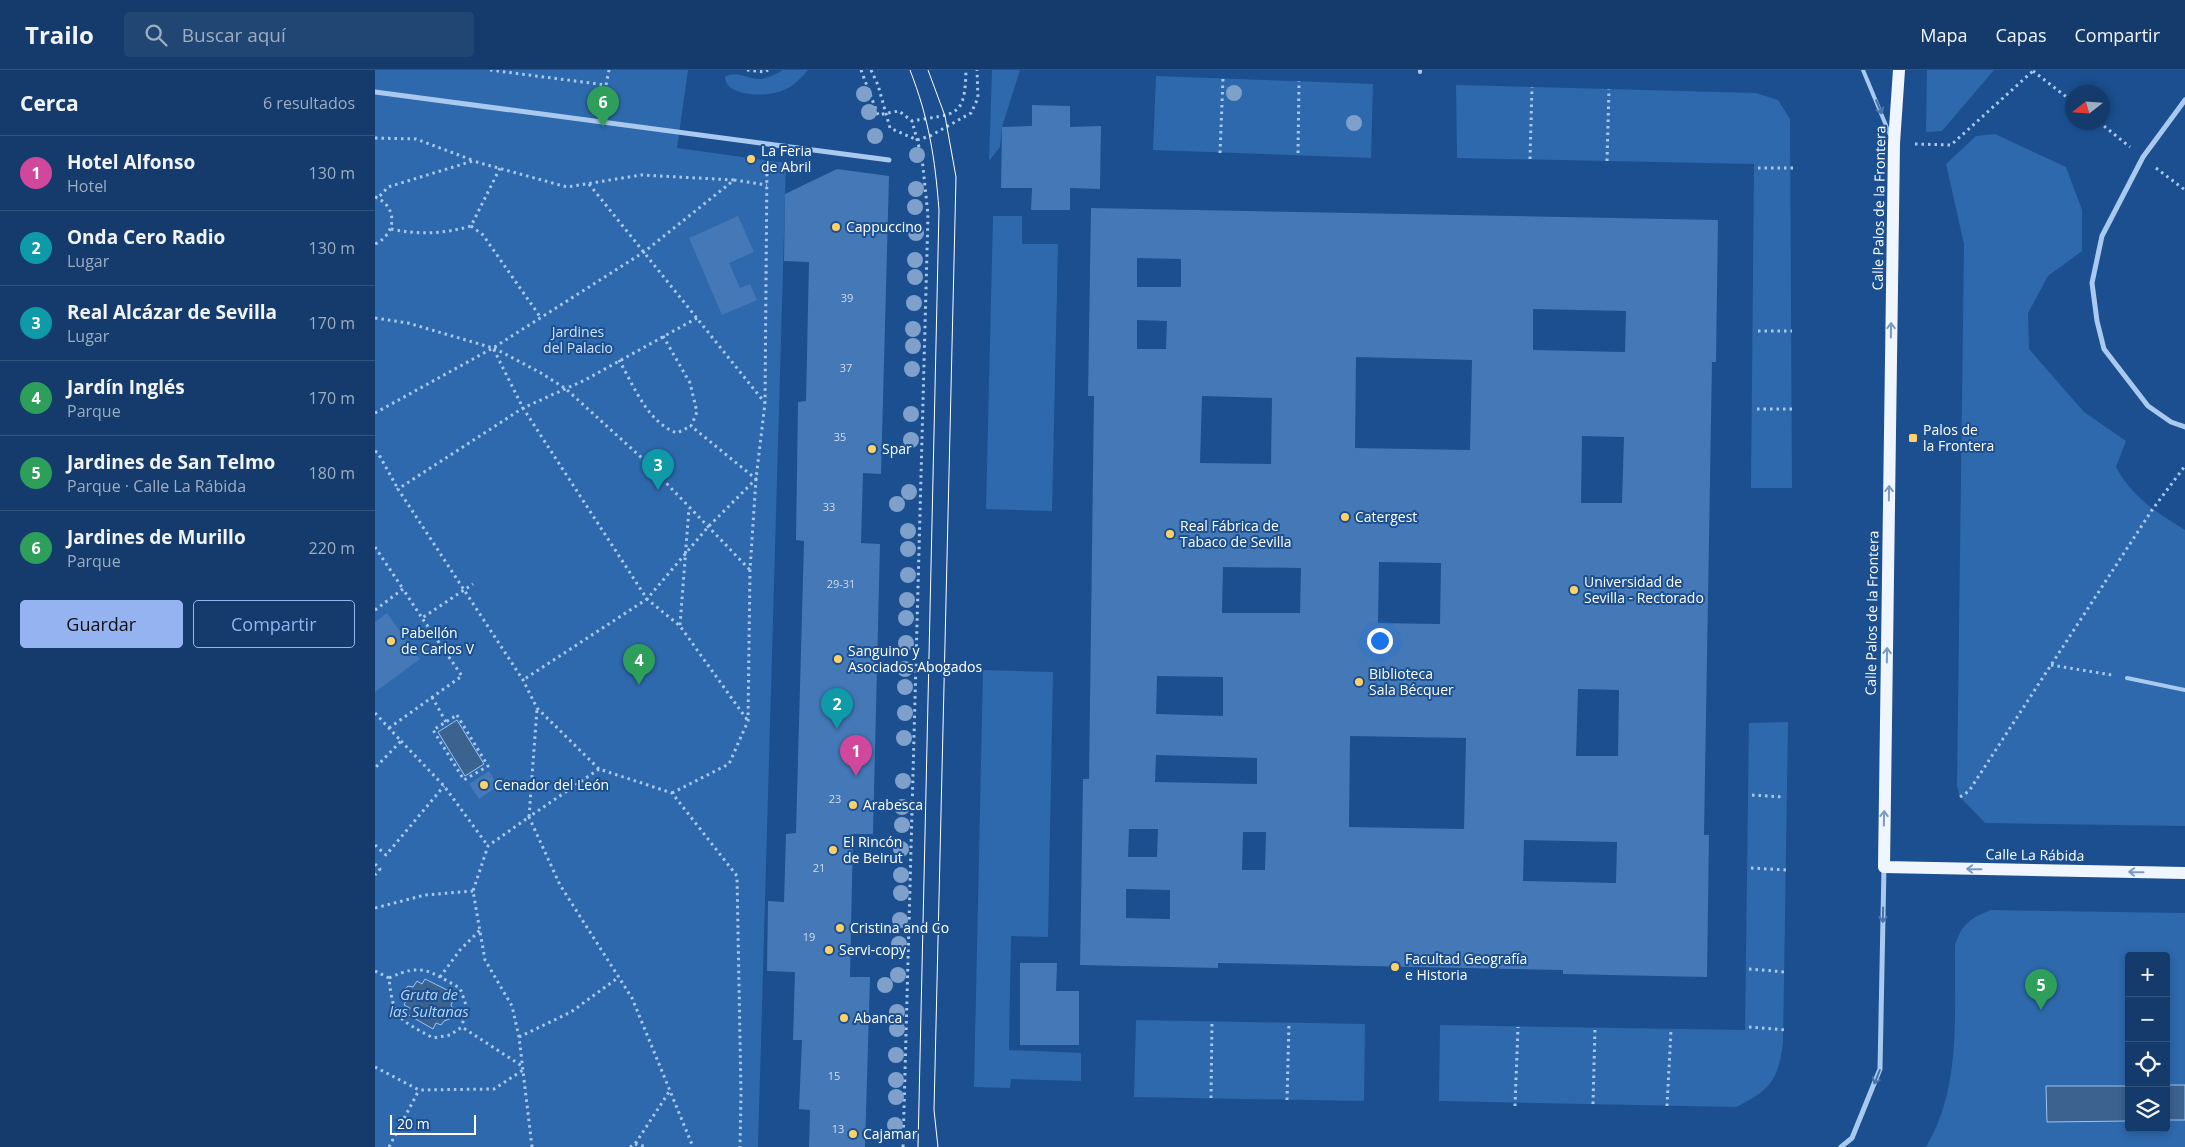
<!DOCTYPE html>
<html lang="es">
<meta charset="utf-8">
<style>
body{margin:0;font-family:"Open Sans",sans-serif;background:#214673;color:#f1f3f6}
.controls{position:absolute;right:15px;bottom:15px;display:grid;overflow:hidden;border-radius:5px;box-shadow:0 2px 8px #0003}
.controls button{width:45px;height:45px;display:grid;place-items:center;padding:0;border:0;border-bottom:1px solid #33557e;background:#143b6b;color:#f1f3f6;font:25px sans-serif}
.compass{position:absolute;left:1690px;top:15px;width:45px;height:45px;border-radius:50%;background:#143b6b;box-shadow:0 2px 8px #0003;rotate:253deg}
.scale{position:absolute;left:15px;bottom:12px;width:86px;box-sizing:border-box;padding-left:5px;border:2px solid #fff;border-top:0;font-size:14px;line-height:18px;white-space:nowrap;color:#fff;-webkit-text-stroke:4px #1b4f8f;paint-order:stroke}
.you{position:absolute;left:1004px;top:570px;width:18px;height:18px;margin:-12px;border:4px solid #fff;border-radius:50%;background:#1a73e8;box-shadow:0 0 0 8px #1a73e833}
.badge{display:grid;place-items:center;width:32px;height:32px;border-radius:50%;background:#95b2f1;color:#fff;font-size:16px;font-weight:700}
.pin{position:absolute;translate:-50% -41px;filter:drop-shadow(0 1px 2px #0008)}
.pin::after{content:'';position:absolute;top:26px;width:18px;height:15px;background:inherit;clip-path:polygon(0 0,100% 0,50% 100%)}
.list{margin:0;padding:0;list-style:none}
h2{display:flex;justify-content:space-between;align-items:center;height:65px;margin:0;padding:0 20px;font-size:21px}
h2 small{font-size:16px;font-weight:400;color:#9dadc1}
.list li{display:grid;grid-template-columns:32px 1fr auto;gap:15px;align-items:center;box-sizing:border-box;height:75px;padding:0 20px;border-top:1px solid #33557e}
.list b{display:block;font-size:19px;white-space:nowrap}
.list p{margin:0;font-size:16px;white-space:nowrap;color:#9dadc1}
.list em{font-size:16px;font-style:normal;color:#9dadc1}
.actions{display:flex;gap:10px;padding:15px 20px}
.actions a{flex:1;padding:11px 0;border:1px solid #95b2f1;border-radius:5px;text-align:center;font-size:18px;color:#95b2f1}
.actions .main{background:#95b2f1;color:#111}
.icon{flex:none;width:28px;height:28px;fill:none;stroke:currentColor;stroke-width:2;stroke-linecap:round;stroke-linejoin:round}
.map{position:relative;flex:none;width:1810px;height:1077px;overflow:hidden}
header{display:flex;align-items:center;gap:30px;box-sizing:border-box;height:70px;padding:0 25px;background:#143b6b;border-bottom:1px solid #33557e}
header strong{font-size:24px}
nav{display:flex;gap:28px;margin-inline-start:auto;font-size:18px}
.search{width:350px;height:45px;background:#214673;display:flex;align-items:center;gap:12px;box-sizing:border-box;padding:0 18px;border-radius:5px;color:#9dadc1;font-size:19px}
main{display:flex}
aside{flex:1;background:#143b6b}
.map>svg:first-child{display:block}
.green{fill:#2e69ad;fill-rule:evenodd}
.water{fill:#3c6290;stroke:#9cc4f0}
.building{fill:#4478b7;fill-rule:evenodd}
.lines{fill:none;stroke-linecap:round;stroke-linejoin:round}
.path{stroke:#a9c9ee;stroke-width:3;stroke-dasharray:2.5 4;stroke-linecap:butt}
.lane{stroke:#a9c9ee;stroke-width:4}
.street{stroke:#a9c9ee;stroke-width:5}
.primary{stroke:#f0f6ff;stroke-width:12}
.tram{stroke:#fff;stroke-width:1}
.tree{fill:#7ea0ca}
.oneway{stroke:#4674ac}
.oneway2{stroke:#7b9ac1}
.poi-dot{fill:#ffd166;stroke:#1b4f8f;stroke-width:2}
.labels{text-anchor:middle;stroke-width:4;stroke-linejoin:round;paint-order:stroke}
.number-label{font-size:11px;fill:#d0dded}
.poi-label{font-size:14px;fill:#fff;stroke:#1b4f8f;text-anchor:start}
.street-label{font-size:14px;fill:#fff;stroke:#1b4f8f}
.park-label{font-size:14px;fill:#cfe3fa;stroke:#1b4f8f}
.water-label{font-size:15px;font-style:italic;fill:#b5d3f5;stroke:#1b4f8f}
</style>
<header>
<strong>Trailo</strong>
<div class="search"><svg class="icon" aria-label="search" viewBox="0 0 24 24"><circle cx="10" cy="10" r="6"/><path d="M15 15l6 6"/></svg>Buscar aquí</div>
<nav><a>Mapa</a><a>Capas</a><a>Compartir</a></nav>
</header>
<main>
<aside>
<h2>Cerca<small>6 resultados</small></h2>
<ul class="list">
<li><span class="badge" style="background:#d1479c">1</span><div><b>Hotel Alfonso</b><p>Hotel</p></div><em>130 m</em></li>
<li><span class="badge" style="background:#0f9aa8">2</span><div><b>Onda Cero Radio</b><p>Lugar</p></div><em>130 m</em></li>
<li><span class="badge" style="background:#0f9aa8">3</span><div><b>Real Alcázar de Sevilla</b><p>Lugar</p></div><em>170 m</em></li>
<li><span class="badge" style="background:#2e9e5b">4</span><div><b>Jardín Inglés</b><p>Parque</p></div><em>170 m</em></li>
<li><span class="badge" style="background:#2e9e5b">5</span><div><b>Jardines de San Telmo</b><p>Parque · Calle La Rábida</p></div><em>180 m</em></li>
<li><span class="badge" style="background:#2e9e5b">6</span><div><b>Jardines de Murillo</b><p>Parque</p></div><em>220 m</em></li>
</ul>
<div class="actions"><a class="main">Guardar</a><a>Compartir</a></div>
</aside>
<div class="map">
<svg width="1810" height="1077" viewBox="0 0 1810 1077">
<rect width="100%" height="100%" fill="#1b4f8f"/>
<g class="green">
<polygon points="0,0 313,0 302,78 411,93 383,1077 0,1077"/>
<path d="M408,0h25c-7,8 -14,16 -24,20 -15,7 -58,8 -59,-13 10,-7 22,2 35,2 8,-1 17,-5 23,-9z"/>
<polygon points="617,0 645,0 627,57 625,77 614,91"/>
<polygon points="1552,0 1619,0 1567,61 1551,62"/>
<polygon points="781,6 998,14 996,88 778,80"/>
<polygon points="1081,15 1381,23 1403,30 1415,49 1417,418 1376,418 1379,94 1082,88"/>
<path d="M1620,64l71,33 16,43v41l-34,25 -20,37 1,36 55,63 42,29 -10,26c17,31 40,45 69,63v296l-200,-3 -25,-26 -3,-11 7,-542 -18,-80 30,-28z"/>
<polygon points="618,146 647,146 647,174 683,174 677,441 611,439"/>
<polygon points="608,600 678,602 673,867 636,866 634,980 706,983 706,1011 636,1009 635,1018 599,1017"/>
<path d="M1413,652l-5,321c-5,38 -13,47 -47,64l-297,-6 1,-76 305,5 4,-307z"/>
<path d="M1616,840l194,3v234h-259c36,-60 28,-134 29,-202 7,-21 15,-27 36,-35zM1754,886h37v172h-37z"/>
<polygon points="761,950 990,954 989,1031 759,1027"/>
</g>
<g class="water">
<polygon points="82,650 109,694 90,706 63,662"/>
<polygon points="50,909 76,922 74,928 78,930 76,935 80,943 77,948 69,951 66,955 61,953 58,959 32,944 35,938 29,935 32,929 29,926 28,922 33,916 38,917 42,911 47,914"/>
<rect x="1791" y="1015" width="19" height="35"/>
<polygon points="1671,1016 1754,1016 1754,1051 1672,1052"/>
</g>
<g class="building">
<polygon points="657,35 695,36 695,57 726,56 725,119 695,118 695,140 656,140 657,118 626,118 627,57 657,56"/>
<polygon points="462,99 514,106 506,404 488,403 486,473 505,474 498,764 478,764 475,907 495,907 490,1077 434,1077 435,1040 424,1039 427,970 418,970 420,902 392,901 393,831 409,832 411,764 421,763 429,471 421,470 423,332 431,331 434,192 409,191 410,124"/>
<path d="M716,138l627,12 -2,142h-4l-8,473h5l-2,142 -144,-3v-4l-345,-7v5l-138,-3 3,-186h6l5,-383h-6zM762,188l44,1v28h-44zM1158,239l93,2 -1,41 -92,-2zM762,250l30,1 -1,28h-29zM981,287l116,3 -2,90 -115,-2zM827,326l70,2 -1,66 -71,-1zM1207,366l42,1 -2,66h-41zM1004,492l62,1 -1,61 -62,-1zM848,497l78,1 -1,45h-78zM782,606l66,1v39l-67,-2zM1203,619l41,1 -1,66h-42zM975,666l116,2 -2,91 -115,-2zM781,685l101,3v26l-102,-2zM754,759h29l-1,28h-29zM868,762h23l-1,38h-23zM1149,770l93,2 -1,41 -93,-2zM751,819l44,1v29l-44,-1z"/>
<polygon points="363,146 379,182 354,193 365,218 375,214 382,230 347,245 314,168"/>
<polygon points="12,543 45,589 0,622 0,552"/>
<polygon points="114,701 123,716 104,729 94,714"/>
<polygon points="645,893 682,893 681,921 704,921 704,975 645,975"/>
</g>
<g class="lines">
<g class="path">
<polyline points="115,0 231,15 234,0"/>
<polyline points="372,0 390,2 393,0"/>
<path d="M486,0l17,45 21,-4 13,10c44,-8 53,-2 54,-51"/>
<polyline points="496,0 503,15 515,58 542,70 555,66 596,43 603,28 602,0"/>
<polyline points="1658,1 1698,32"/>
<polyline points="1724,52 1755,77"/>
<polyline points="0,68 41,69 97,90"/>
<polyline points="1540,74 1576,75 1659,0"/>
<polyline points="845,83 848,9"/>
<polyline points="923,83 924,11"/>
<polyline points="1155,89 1157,17"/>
<polyline points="1232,91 1234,19"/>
<polyline points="1383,98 1418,98"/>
<polyline points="1781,98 1810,120"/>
<polyline points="359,110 392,115"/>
<polyline points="214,114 390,333"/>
<path d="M0,127c23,9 22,37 0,47"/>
<polyline points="96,156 108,165 166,248"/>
<path d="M16,159c28,6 52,5 80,-3l29,-58"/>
<polyline points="0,248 33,253 118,278 148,338 272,529 148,610"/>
<polyline points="322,248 210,310 148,338 23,419 148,610 162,638 224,699 297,723 362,806 366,1024 365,1077"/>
<polyline points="1383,261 1417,261"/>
<polyline points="288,266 315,313 322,342 316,356 381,409 333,457 272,529 305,556 373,651"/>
<polyline points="119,278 166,303 191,319 268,389 375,500"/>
<path d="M244,290c15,26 28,62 58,73l14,-7"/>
<polyline points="1382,339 1417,339"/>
<polyline points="0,343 118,278 269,182 359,110 266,105 192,117 98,91 13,117 3,128"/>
<polyline points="0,381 3,383 23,419"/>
<polyline points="0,477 28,519"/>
<polyline points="0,540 28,519 47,548 98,514"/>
<polyline points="305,555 314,438"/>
<polyline points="1676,595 1737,605"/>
<polyline points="57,627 71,652"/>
<polyline points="0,643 26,671 0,698"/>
<polygon points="82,645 113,696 89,710 58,660"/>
<polyline points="14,658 87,606 47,548"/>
<polyline points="26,671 69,716 113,776"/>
<polyline points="224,699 154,747 185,815 257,928 318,1077"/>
<polyline points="297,723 354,694 373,651 375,500 381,409 390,333 392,91"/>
<polyline points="1377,725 1408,727"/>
<polyline points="1585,727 1594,721 1777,440 1810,396"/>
<polyline points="0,775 11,785 69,716"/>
<polyline points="0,794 5,799 0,805"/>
<polyline points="1376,798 1411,800"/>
<polyline points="0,838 50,825 98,821"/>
<polyline points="1374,899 1410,902"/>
<path d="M0,901l14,7c4,41 10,41 44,60l17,-3 12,-8 60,39"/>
<polyline points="65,907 85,880 105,860"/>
<path d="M14,908c34,-16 41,-6 71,10l6,17 -4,22"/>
<polyline points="1374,957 1411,960"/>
<polyline points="144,967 196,942 244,907"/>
<polyline points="0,997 44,1020 119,1019 148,1000"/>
<polyline points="836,1028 837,952"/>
<polyline points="912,1030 914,953"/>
<polyline points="1218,1034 1220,958"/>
<polyline points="1140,1036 1143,957"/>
<polyline points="1292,1036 1296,960"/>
<polyline points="260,1074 272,1077"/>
<polyline points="14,1077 44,1020"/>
<polyline points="157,1077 144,967 137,936 110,890 98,821 113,776 154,747 162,639"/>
<polyline points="255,1077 260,1074 294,1022"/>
<polyline points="528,1077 553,145 547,88 537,51"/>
</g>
<g class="lane">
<polyline points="1488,0 1515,65"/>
<polyline points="1045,2 1045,0"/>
<polyline points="1752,608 1810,620"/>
</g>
<g class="street">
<polyline points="0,22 514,90"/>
<polyline points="1810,30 1768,87 1727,166 1717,213 1722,251 1729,279 1773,336 1796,352 1810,357"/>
<polyline points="1466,1077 1477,1068 1505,999 1509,797"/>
</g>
<polyline class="primary" points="1524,0 1519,73 1509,797 1810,803"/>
<g class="tram">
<path d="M535,0c19,49 25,88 29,140l-21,937"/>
<polyline points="553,0 570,46 581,107 559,1040 563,1077"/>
</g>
</g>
<g class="tree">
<circle cx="859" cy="23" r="8"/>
<circle cx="489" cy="24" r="8"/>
<circle cx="494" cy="42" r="8"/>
<circle cx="979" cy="53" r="8"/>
<circle cx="500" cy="66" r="8"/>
<circle cx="542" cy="85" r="8"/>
<circle cx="541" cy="119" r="8"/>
<circle cx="540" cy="137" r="8"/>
<circle cx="541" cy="163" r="8"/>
<circle cx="540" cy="190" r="8"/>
<circle cx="540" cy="207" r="8"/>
<circle cx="539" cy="233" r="8"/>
<circle cx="538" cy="259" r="8"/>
<circle cx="538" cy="276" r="8"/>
<circle cx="537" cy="299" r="8"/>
<circle cx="536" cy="344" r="8"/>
<circle cx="536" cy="370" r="8"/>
<circle cx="534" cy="422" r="8"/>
<circle cx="522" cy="434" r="8"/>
<circle cx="533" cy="461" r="8"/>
<circle cx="533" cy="479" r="8"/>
<circle cx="533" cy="505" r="8"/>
<circle cx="532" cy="530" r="8"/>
<circle cx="531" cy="548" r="8"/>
<circle cx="531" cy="573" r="8"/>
<circle cx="530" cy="599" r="8"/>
<circle cx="530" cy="617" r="8"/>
<circle cx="530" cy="643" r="8"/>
<circle cx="529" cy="668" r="8"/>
<circle cx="528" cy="711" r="8"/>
<circle cx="527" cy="737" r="8"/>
<circle cx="527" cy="755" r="8"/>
<circle cx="526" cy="779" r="8"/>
<circle cx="526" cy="805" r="8"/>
<circle cx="526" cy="823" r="8"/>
<circle cx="525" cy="850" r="8"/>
<circle cx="524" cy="874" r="8"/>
<circle cx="523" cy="905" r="8"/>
<circle cx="510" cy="915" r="8"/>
<circle cx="522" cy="942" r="8"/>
<circle cx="522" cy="959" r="8"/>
<circle cx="521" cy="985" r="8"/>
<circle cx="521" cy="1010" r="8"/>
<circle cx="521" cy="1027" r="8"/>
<circle cx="520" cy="1055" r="8"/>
</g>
<defs><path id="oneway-shaft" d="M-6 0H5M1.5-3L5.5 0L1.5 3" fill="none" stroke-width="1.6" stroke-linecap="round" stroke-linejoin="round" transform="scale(1.25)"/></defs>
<g class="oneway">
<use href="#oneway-shaft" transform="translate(1504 37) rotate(67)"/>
<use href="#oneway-shaft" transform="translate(1508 845) rotate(91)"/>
<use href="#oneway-shaft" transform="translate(1502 1007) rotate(112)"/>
</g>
<g class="oneway2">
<use href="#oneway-shaft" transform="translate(1516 260) rotate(-89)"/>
<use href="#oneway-shaft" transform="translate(1514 423) rotate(-89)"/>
<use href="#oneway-shaft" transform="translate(1512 585) rotate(-89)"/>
<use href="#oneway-shaft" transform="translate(1509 748) rotate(-89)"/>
<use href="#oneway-shaft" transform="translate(1599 799) rotate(-179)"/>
<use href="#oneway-shaft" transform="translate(1761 802) rotate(-179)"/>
</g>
<g class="poi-dot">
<circle cx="376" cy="89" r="5"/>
<circle cx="461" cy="157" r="5"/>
<rect x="1533" y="363" width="10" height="10" rx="2.5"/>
<circle cx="497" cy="379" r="5"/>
<circle cx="970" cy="447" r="5"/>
<circle cx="795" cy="464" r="5"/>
<circle cx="1199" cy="520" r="5"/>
<circle cx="16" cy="571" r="5"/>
<circle cx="463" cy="589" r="5"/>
<circle cx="984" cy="612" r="5"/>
<circle cx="109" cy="715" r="5"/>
<circle cx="478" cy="735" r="5"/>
<circle cx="458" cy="780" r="5"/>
<circle cx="465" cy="858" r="5"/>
<circle cx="454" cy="880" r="5"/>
<circle cx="1020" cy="897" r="5"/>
<circle cx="469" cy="948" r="5"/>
<circle cx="478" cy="1064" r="5"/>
</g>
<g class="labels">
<g class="number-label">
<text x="472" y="232">39</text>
<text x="471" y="302">37</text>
<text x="465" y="371">35</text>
<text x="454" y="441">33</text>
<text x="466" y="518">29-31</text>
<text x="460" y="733">23</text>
<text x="444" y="802">21</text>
<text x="434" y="871">19</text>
<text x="459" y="1010">15</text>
<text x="463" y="1063">13</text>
</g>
<g class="poi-label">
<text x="386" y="86">La Feria<tspan x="386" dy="16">de Abril</tspan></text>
<text x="471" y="162">Cappuccino</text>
<text x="1548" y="365">Palos de<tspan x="1548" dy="16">la Frontera</tspan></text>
<text x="507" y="384">Spar</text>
<text x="980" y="452">Catergest</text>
<text x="805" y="461">Real Fábrica de<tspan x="805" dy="16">Tabaco de Sevilla</tspan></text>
<text x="1209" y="517">Universidad de<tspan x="1209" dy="16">Sevilla - Rectorado</tspan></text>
<text x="26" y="568">Pabellón<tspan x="26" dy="16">de Carlos V</tspan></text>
<text x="473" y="586">Sanguino y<tspan x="473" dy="16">Asociados Abogados</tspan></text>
<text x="994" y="609">Biblioteca<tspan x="994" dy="16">Sala Bécquer</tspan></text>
<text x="119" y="720">Cenador del León</text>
<text x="488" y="740">Arabesca</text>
<text x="468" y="777">El Rincón<tspan x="468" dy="16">de Beirut</tspan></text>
<text x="475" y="863">Cristina and Co</text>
<text x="464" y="885">Servi-copy</text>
<text x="1030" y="894">Facultad Geografía<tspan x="1030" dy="16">e Historia</tspan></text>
<text x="479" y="953">Abanca</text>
<text x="488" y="1069">Cajamar</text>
</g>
<g class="street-label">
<text transform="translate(1504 138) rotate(-89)" y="5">Calle Palos de la Frontera</text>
<text transform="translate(1497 543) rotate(-89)" y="5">Calle Palos de la Frontera</text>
<text transform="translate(1660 785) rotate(1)" y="5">Calle La Rábida</text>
</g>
<g class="park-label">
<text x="203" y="267">Jardines<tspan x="203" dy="16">del Palacio</tspan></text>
</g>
<g class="water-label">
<text x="54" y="930">Gruta de<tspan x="54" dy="17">las Sultanas</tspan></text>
</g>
</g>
</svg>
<div class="controls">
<button>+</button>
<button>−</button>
<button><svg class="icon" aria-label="locate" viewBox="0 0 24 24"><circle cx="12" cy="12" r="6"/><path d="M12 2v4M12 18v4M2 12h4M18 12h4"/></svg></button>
<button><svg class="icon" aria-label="layers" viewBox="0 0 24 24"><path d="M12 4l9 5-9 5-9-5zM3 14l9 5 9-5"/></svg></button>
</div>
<svg class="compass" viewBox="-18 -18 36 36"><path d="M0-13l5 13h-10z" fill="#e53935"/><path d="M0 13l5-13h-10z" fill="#9dadc1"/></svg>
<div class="scale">20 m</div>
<div class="you"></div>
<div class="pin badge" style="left:481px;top:706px;background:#d1479c">1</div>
<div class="pin badge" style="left:462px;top:659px;background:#0f9aa8">2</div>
<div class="pin badge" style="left:283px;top:420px;background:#0f9aa8">3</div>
<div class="pin badge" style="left:264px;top:615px;background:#2e9e5b">4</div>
<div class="pin badge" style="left:1666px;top:940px;background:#2e9e5b">5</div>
<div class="pin badge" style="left:228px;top:57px;background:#2e9e5b">6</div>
</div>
</main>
